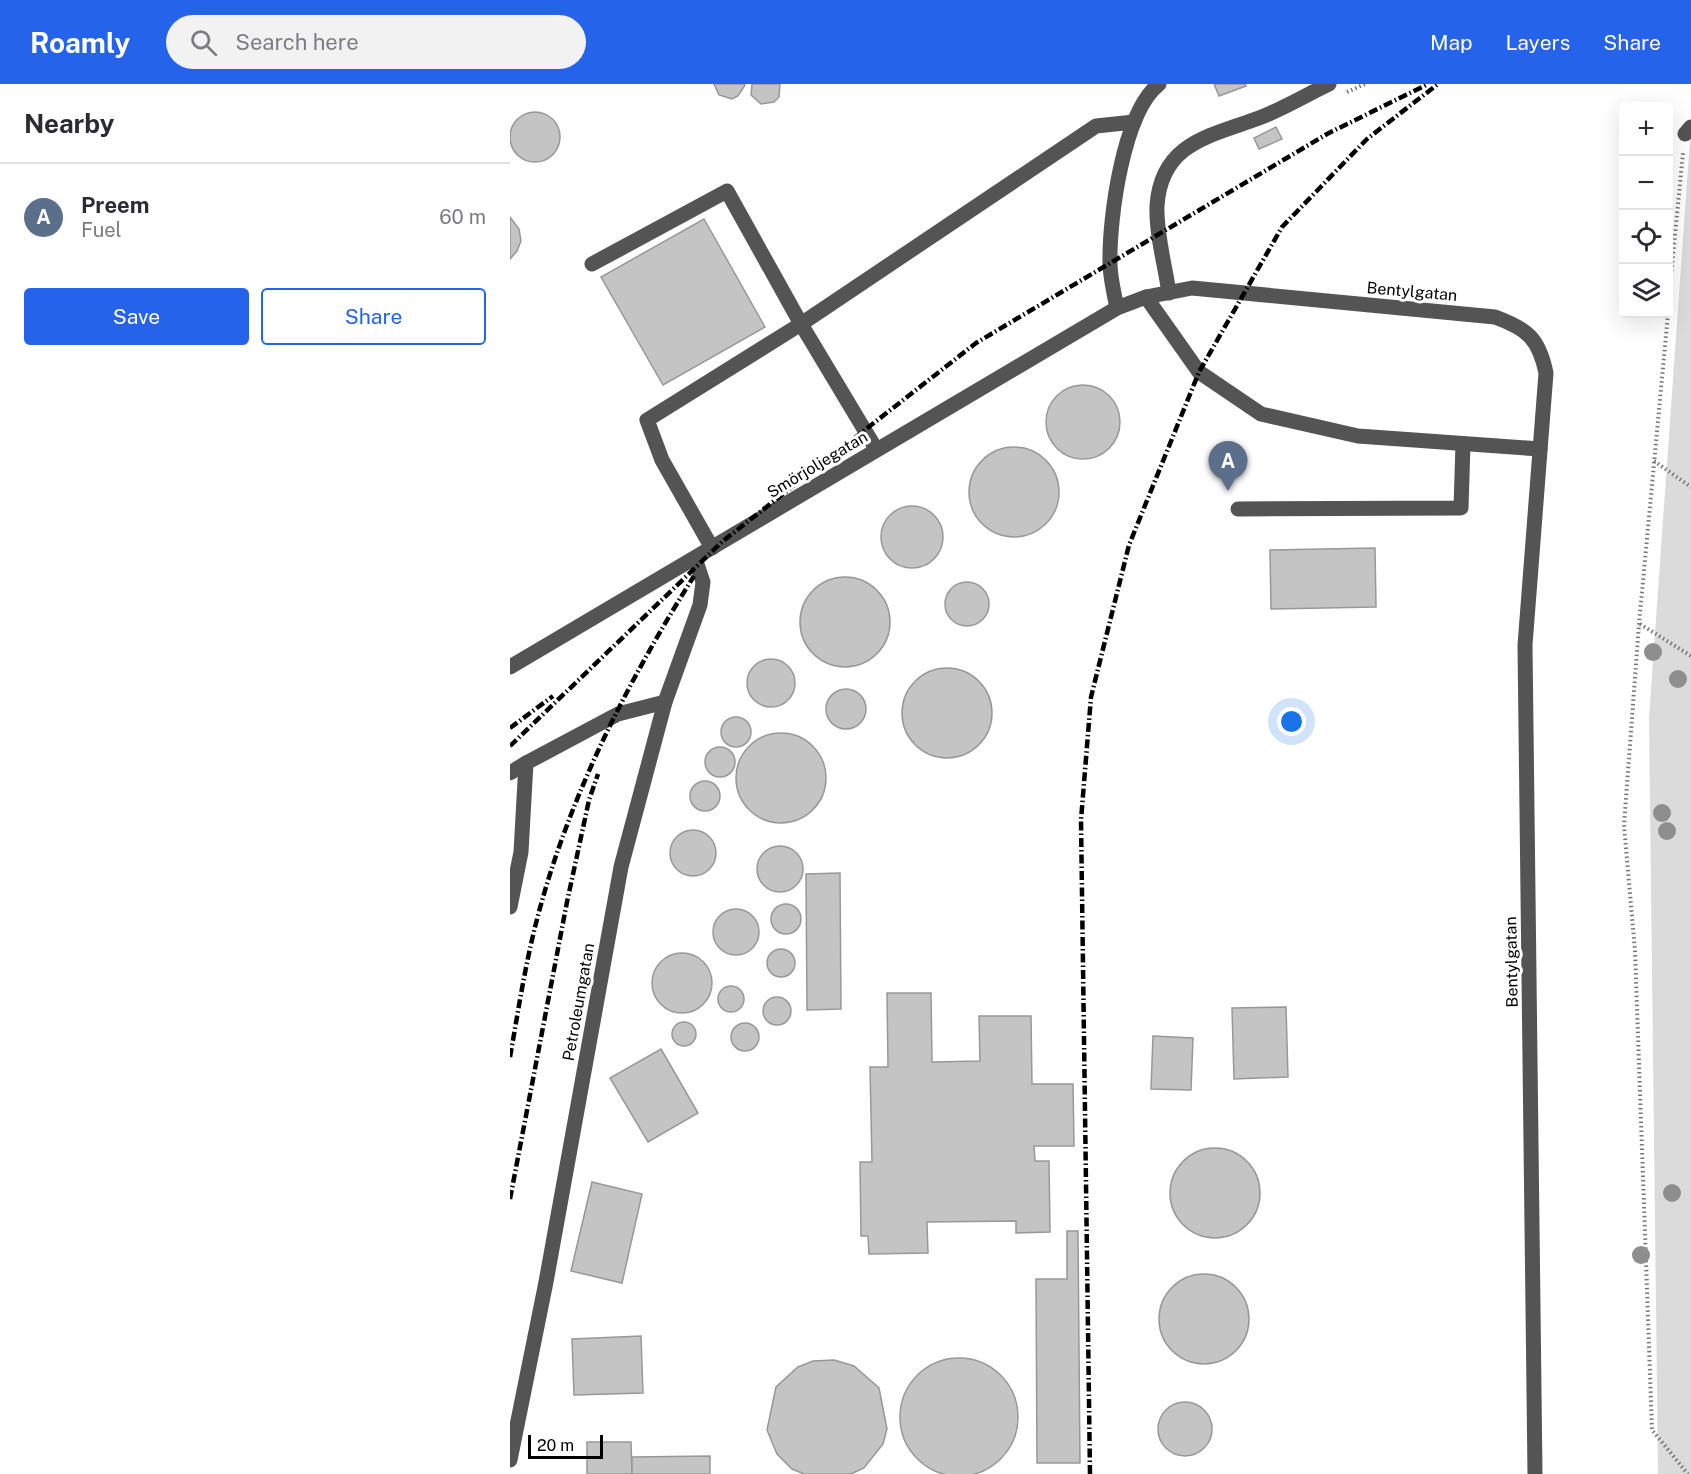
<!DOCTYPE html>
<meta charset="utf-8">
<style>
body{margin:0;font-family:"Public Sans",sans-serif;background:#f2f2f3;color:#2b2b33}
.controls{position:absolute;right:18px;top:18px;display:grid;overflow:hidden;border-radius:6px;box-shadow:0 6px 24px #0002}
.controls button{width:54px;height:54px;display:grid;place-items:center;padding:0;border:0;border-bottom:2px solid #e1e1e2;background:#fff;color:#2b2b33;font:30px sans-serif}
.scale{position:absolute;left:18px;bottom:15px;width:75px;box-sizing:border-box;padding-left:6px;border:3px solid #000;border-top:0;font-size:16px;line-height:21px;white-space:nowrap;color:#000;-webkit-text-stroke:4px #fff;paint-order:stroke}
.you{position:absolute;left:782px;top:638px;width:21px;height:21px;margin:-15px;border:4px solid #fff;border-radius:50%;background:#1a73e8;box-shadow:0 0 0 9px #1a73e833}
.badge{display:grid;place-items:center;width:39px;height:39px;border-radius:50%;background:#2563eb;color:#fff;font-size:20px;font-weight:700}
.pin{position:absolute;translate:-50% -50px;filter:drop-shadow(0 2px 3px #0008)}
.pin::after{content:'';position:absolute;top:32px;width:21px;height:18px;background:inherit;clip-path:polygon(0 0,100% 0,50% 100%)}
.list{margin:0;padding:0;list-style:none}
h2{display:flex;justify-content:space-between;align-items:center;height:78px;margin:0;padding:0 24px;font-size:26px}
h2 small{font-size:20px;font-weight:400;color:#7c7c81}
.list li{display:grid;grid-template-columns:39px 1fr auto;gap:18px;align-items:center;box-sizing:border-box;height:108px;padding:0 24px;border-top:2px solid #e1e1e2}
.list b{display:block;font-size:22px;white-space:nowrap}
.list p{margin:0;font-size:20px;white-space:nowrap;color:#7c7c81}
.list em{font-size:20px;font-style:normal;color:#7c7c81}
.actions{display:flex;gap:12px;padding:18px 24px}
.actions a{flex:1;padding:14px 0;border:2px solid #2563eb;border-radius:6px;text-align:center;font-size:21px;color:#2563eb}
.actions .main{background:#2563eb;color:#fff}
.icon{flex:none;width:33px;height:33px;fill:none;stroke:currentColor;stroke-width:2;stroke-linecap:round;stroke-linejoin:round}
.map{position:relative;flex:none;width:1181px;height:1390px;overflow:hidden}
header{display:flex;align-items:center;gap:36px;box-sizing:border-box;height:84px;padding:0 30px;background:#2563eb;color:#fff}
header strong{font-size:28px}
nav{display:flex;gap:33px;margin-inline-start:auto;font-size:21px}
.search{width:420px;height:54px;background:#f2f2f3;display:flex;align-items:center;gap:15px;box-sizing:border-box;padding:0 21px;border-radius:33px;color:#7c7c81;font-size:22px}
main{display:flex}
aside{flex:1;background:#fff}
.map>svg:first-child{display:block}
.green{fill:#dbdbdb}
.building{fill:#c4c4c4;stroke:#989898;stroke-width:1.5}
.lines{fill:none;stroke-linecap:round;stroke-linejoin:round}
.path{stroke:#767676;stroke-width:4;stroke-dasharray:1.5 3;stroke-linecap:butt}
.minor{stroke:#545454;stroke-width:15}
.rail{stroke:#000;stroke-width:4.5;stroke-dasharray:9 3 1.5 3;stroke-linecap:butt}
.tree{fill:#8e8e8e}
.labels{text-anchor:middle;stroke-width:6;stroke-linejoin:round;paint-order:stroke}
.street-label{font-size:16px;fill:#000;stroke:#fff}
</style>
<header>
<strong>Roamly</strong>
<div class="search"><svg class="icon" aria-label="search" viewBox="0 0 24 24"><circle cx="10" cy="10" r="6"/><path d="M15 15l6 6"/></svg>Search here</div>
<nav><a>Map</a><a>Layers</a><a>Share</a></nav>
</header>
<main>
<aside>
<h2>Nearby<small></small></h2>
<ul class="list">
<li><span class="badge" style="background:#5c6f8a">A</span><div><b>Preem</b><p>Fuel</p></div><em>60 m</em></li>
</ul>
<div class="actions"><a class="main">Save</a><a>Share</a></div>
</aside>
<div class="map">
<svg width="1181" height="1390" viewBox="0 0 1181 1390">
<rect width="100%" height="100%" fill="#fff"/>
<polygon class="green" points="1181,41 1181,1390 1148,1390 1139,634"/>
<g class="building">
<polygon points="204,0 235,0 235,1 228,12 222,15 209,11"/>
<polygon points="242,0 270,0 269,13 264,18 251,20 241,11"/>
<polygon points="704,0 735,0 736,2 709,12"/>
<circle cx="25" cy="53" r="25"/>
<polygon points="766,43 772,55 749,65 744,54"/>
<polygon points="0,133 9,145 11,157 7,167 0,175"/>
<polygon points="194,135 255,243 153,301 91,193"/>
<circle cx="573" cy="338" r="37"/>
<circle cx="504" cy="408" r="45"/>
<circle cx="402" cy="453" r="31"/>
<polygon points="865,464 866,523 761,525 760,466"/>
<circle cx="335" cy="538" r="45"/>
<circle cx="457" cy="520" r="22"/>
<circle cx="261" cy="599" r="24"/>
<circle cx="437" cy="629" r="45"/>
<circle cx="336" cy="625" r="20"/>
<circle cx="226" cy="648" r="15"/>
<circle cx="271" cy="694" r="45"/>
<circle cx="210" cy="678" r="15"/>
<circle cx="195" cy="712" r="15"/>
<circle cx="183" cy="769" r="23"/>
<circle cx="270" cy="785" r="23"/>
<polygon points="330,789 331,925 297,926 296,790"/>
<circle cx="276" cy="835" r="15"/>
<circle cx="226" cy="848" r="23"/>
<circle cx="271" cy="879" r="14"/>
<circle cx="172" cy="899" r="30"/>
<circle cx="221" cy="915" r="13"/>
<polygon points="377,909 421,909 422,978 470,977 469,932 521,932 522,1000 563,1000 564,1062 524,1062 525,1077 539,1077 540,1148 506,1149 506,1137 417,1138 418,1169 359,1170 358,1152 351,1152 350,1078 362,1078 360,983 378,983"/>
<circle cx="267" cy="927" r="14"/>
<polygon points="776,923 778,993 724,995 722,924"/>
<circle cx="174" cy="950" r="12"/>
<circle cx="235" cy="953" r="14"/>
<polygon points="643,952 683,954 681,1006 641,1005"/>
<polygon points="151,965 188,1029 138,1058 100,994"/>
<circle cx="705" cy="1109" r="45"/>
<polygon points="82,1098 132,1110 112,1199 61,1187"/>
<polygon points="557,1147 568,1147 570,1379 527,1379 526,1195 557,1195"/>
<circle cx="694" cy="1235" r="45"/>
<polygon points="131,1252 133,1309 64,1311 62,1255"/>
<circle cx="449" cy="1333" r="59"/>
<polygon points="324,1276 344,1282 369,1304 377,1345 373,1360 354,1384 341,1390 294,1390 282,1385 267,1370 257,1346 266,1303 288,1283 303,1277"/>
<circle cx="675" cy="1345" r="27"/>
<polygon points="77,1358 121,1358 122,1390 77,1390"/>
<polygon points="200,1372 200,1390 122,1390 122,1373"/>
</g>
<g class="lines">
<g class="path">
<polyline points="837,8 855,0"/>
<polyline points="1158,223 1173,69"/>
<polyline points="1158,230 1129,540 1114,741 1125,867 1142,1346 1178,1390"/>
<polyline points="1144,377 1181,403"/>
<polyline points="1130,540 1181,572"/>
</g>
<g class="minor">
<polyline points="1175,50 1181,43"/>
<polyline points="82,180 217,107 291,240 366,365"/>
<path d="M659,209c-4,-28 -13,-59 -12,-87 4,-63 53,-70 102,-88 24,-9 47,-23 70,-34"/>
<polyline points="636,213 689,288 751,330 848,352 1030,365"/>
<path d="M607,224c-3,-15 -7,-31 -7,-45 -1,-44 13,-151 49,-179"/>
<polyline points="728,425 951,424 953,360"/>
<polyline points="202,464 152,376 137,336 291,240 586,42 624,38"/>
<path d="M0,583l607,-359 29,-11 46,-9 303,29c33,12 44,22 51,56l-21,272 10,829"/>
<polyline points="0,689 16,679"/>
<polyline points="0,823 11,768 16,679 108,630 155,618"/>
<polyline points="0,1376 36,1198 111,783 155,618 190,521 193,498 185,474"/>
</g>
<g class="rail">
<polyline points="0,644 43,612"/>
<polyline points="0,662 213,457 466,259 817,50 918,0"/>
<path d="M0,973c6,-33 11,-66 18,-99 28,-136 93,-266 166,-382"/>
<polyline points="0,1115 57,818 79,716 88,690"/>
<polyline points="580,1390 571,736 581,613 619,461 689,288 772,143 857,55 928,0"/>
</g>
</g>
<g class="tree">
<circle cx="1143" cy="568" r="9"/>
<circle cx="1168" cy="595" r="9"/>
<circle cx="1152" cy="729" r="9"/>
<circle cx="1157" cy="747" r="9"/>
<circle cx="1162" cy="1109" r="9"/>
<circle cx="1131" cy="1171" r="9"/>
</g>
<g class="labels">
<g class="street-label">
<text transform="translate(902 207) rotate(5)" y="6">Bentylgatan</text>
<text transform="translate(307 380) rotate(-31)" y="6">Smörjoljegatan</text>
<text transform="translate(1001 878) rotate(-91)" y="6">Bentylgatan</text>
<text transform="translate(68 918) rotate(-80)" y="6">Petroleumgatan</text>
</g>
</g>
</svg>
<div class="controls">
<button>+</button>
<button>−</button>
<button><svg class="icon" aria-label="locate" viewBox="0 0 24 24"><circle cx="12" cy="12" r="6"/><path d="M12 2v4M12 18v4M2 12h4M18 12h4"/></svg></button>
<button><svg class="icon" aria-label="layers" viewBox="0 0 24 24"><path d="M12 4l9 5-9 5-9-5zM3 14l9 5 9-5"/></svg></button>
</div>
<div class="scale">20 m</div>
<div class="you"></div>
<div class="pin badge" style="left:718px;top:407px;background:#5c6f8a">A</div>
</div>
</main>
